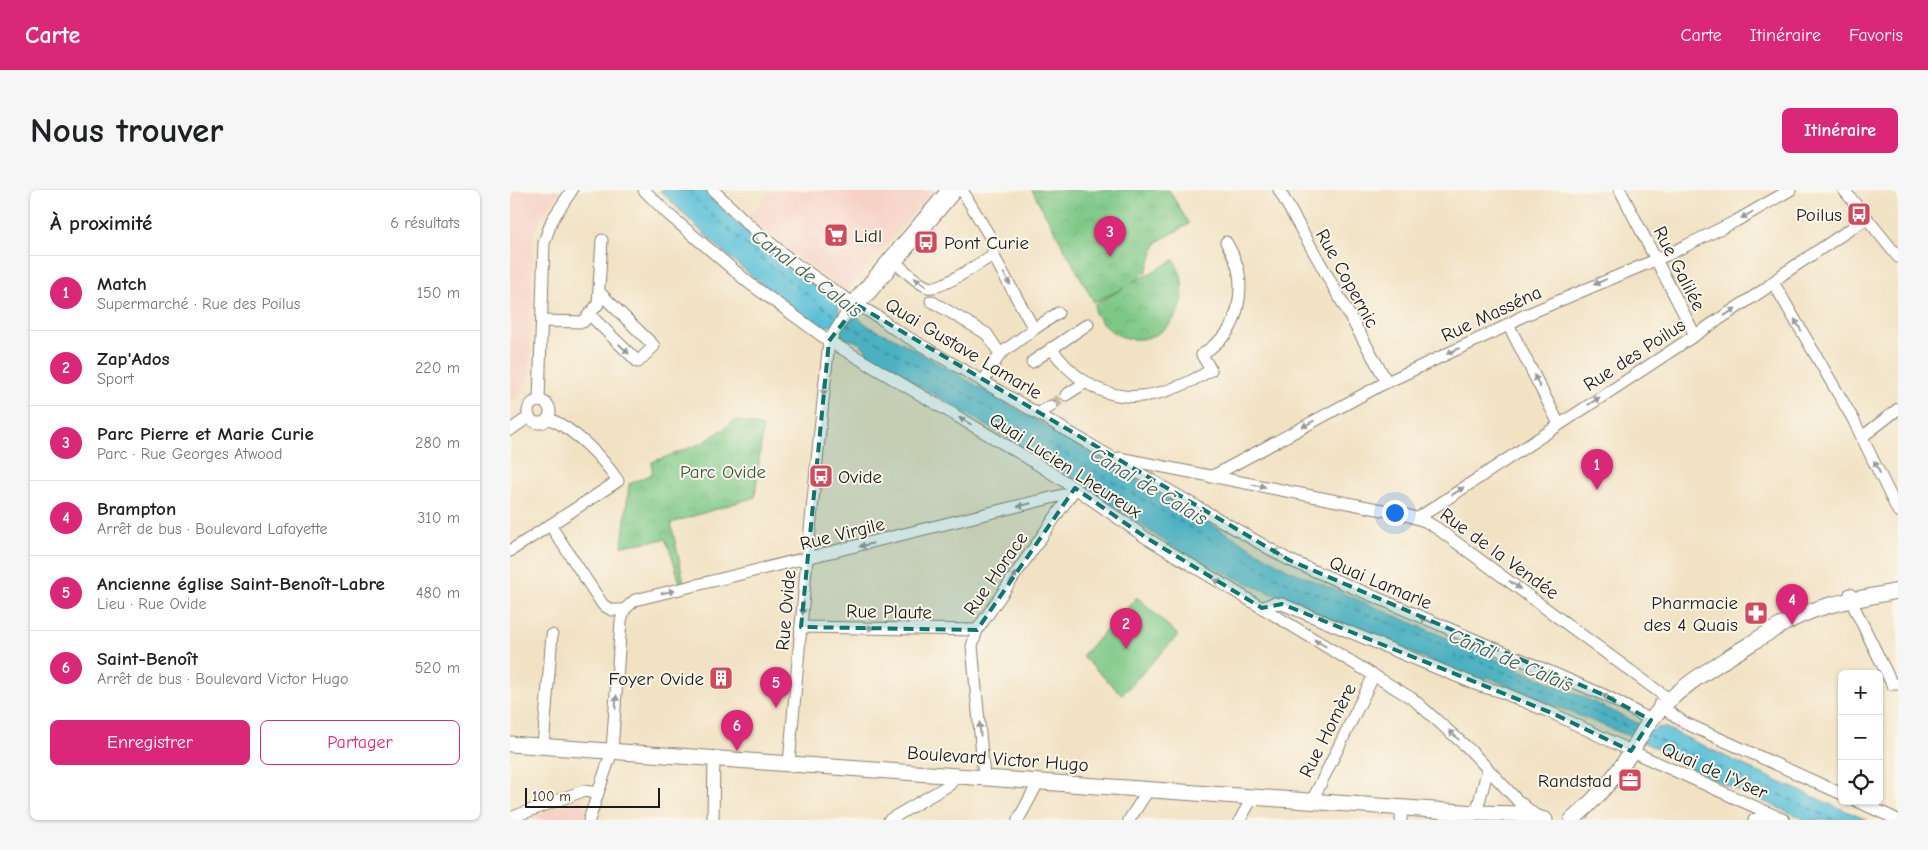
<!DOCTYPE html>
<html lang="fr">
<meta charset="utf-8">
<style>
body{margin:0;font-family:"Comic Neue",sans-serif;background:#f6f6f6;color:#202124}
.controls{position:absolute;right:15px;bottom:15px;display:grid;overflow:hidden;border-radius:8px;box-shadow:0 1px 4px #0004}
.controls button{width:45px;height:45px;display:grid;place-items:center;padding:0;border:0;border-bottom:1px solid #e0e0e0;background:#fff;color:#202124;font:25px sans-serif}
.scale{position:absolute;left:15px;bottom:12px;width:135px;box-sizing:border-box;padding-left:5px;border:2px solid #1c1c1c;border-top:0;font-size:14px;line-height:18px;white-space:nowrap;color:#1c1c1c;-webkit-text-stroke:4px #fbf7ec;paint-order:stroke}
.you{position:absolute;left:884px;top:322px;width:18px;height:18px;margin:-12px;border:4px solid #fff;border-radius:50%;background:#1a73e8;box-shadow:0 0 0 8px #1a73e833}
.badge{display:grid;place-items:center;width:32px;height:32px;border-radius:50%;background:#db2777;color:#fff;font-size:16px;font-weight:700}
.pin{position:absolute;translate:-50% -41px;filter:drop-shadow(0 1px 2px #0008)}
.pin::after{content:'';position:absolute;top:26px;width:18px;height:15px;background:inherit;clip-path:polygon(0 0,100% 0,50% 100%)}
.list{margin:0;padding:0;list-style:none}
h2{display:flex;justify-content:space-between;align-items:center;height:65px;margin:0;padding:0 20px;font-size:21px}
h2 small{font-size:16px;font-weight:400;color:#757577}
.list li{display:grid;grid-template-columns:32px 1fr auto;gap:15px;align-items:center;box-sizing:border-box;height:75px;padding:0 20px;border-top:1px solid #e0e0e0}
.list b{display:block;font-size:19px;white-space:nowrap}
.list p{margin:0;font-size:16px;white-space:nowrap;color:#757577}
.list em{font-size:16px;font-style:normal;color:#757577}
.actions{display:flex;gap:10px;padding:15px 20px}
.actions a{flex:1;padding:11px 0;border:1px solid #db2777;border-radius:8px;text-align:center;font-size:18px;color:#db2777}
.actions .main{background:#db2777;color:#fff}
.icon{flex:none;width:28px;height:28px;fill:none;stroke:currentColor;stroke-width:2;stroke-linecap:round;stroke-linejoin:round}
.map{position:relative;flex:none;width:1388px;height:630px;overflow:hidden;border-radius:8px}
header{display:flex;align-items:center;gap:30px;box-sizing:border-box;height:70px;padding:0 25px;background:#db2777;color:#fff}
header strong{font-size:24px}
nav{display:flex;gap:28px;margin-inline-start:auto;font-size:18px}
.intro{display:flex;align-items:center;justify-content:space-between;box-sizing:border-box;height:120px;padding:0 30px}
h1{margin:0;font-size:35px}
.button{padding:12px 22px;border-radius:8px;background:#db2777;color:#fff;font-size:18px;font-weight:700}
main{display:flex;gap:30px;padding:0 30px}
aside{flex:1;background:#fff;border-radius:8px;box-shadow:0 1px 4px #0004}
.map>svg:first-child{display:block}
.built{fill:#f7d1c6}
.park{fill:url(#park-crowns);stroke:#4d7251}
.pitch{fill:#7ec886;stroke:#4d7251}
.water{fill:#5ac0d8;stroke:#3b6e7a}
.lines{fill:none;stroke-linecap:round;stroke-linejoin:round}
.ferry{stroke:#355e67;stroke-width:1;stroke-dasharray:6 5;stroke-linecap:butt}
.minor-tunnel{stroke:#c7baa2;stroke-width:11;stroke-dasharray:11 5.5;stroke-linecap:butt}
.minor-casing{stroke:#877f70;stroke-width:13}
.major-casing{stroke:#877f70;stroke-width:17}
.minor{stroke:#fff;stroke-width:11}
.major{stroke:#fff;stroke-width:15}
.oneway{fill:#999}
.marked{fill:#0f766e;fill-opacity:0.2;stroke:#0f766e;stroke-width:4;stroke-dasharray:10 6;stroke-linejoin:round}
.labels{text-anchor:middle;stroke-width:4;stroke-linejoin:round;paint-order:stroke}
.poi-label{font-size:19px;fill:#1c1c1c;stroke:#fbf7ec;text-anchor:end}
.street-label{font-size:19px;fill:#1c1c1c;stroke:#fbf7ec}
.park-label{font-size:19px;fill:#3e5841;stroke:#fbf7ec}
.water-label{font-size:20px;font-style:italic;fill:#355e67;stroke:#fbf7ec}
</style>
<header>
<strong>Carte</strong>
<nav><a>Carte</a><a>Itinéraire</a><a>Favoris</a></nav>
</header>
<div class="intro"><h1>Nous trouver</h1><a class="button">Itinéraire</a></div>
<main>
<aside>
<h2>À proximité<small>6 résultats</small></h2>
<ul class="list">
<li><span class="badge">1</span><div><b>Match</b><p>Supermarché · Rue des Poilus</p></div><em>150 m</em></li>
<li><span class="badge">2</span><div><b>Zap'Ados</b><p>Sport</p></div><em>220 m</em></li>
<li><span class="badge">3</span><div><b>Parc Pierre et Marie Curie</b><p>Parc · Rue Georges Atwood</p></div><em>280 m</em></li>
<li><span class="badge">4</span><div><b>Brampton</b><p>Arrêt de bus · Boulevard Lafayette</p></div><em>310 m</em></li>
<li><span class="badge">5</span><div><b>Ancienne église Saint-Benoît-Labre</b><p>Lieu · Rue Ovide</p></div><em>480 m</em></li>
<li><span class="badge">6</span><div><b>Saint-Benoît</b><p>Arrêt de bus · Boulevard Victor Hugo</p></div><em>520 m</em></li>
</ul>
<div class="actions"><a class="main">Enregistrer</a><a>Partager</a></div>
</aside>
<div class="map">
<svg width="1388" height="630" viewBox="0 0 1388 630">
<defs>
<pattern id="park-crowns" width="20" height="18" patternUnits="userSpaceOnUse" patternTransform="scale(1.25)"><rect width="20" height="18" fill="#7ec886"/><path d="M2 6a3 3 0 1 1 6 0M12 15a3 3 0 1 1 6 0" fill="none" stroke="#6cab73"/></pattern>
</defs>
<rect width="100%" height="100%" fill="#fbf7ec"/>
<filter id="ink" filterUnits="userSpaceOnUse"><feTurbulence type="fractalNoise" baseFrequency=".02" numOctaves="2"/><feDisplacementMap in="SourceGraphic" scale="10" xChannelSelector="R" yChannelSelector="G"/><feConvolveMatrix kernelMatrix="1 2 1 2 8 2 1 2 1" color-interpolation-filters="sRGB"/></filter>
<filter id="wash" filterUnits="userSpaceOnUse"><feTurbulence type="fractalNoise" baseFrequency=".0096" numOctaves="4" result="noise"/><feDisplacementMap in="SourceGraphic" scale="20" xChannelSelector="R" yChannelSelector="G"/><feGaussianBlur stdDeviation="1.12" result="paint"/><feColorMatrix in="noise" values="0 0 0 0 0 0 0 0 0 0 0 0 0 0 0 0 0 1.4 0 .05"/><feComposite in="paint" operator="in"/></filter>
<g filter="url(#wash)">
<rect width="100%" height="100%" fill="#f2e2c4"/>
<g class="built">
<polygon points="0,0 50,0 29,30 23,46 22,129 19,184 12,199 0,215"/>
<polygon points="265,0 425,0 336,100 285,65 238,26"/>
<polygon points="72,608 76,620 73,630 14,630"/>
</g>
<g class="park">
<path d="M522,0h137l20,34 -32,18 -11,30 -14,11 42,-23c3,7 8,15 8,22 6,55 -58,80 -87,31v-9l29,-16 -30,14z"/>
<polygon points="226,230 253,237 245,307 161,333 174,392 170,393 160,360 155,349 112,356 119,294 142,284 142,272 193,253"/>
</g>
<polygon class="pitch" points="627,407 668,445 612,505 572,466"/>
<path class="water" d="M150,0h45c40,43 86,79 134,112l1,4 -2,5 12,9 8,-4 1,3 14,10 23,10 121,70 270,160 296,128 71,34 2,-3 8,-1 115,55 88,38h-61l-120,-53c-24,-19 -53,-29 -81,-41 -39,-16 -78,-31 -117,-49l-7,5 -205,-86 -75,-34 -35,-20 -133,-89 -166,-98c-1,-12 -17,-18 -28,-15l3,-7 -13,-8 -5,4c-13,-5 -24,-16 -35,-24 -47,-34 -89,-73 -129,-115z"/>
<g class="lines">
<g class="ferry">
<polyline points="178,0 196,20 258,74 327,128"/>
<polyline points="337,134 688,342 772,390 936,456 942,461 949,472 957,467 963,468 1125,540"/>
<polyline points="1138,545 1325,630"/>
</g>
</g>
</g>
<g filter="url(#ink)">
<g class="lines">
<polyline class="minor-tunnel" points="541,216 556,205"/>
<g class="minor-casing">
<g id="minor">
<polyline points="134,0 158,24 239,93 319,151 516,267 565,298 635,347 903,509 960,560 1007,610 1025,625"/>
<polyline points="203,0 238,34 283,72 332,106 370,128 384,139 598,265 779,370 1094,505 1141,530"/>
<polyline points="452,0 483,52 483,65 524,139 490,164"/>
<polyline points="769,0 877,192"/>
<polyline points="1110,0 1185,145"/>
<polyline points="1334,0 1388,67"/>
<path d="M381,69c10,7 26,25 37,28 12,4 53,-25 65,-32"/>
<polyline points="1263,92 1343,229 1388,321"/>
<polyline points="421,111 477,144 490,164 473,192"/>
<polyline points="344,118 358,106 447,0"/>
<polyline points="79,124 128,172 144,156 89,102"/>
<polyline points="32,131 73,132 88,114 92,50"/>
<polyline points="998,134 1049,234"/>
<polyline points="524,139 548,123"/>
<path d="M541,158c45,62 99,59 160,22l-9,-15c8,-7 17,-13 24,-21 13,-16 18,-51 10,-71 -2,-7 -6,-14 -10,-21"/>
<polyline points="522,172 578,134"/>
<polyline points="556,205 576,192"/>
<circle cx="29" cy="222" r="11"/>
<polyline points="29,211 34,53 42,30 62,0"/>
<polyline points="528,224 541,216"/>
<polyline points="0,240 19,227"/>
<polyline points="1352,247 1388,219"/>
<polyline points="609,268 893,324 915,331 928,339 1160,510"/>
<polyline points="701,287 871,195 992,138 1011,127 1157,65 1226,31 1280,0"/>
<polyline points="908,328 1255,99 1273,84 1357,28"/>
<polyline points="40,335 93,415 102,420 114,420"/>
<path d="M0,361l108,-70c-16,-24 -42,-51 -70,-63"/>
<polyline points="1340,404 1345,419 1382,494 1388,494"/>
<polyline points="752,418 763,413 772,414 970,496 989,501 1044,524 1121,561 1274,630"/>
<polyline points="291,437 467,440"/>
<polyline points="1149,515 1175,533 1332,604"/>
<polyline points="33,556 42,445"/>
<polyline points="279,573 296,380 319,151 348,105 437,0"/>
<polyline points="474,587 462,456 467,440 564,300"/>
<polyline points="802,611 864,485"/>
<polyline points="1347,611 1388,630"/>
<polyline points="966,623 978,579"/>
<polyline points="0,628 73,601 88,603"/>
<polyline points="79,630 102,561 111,431 114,420 125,410 561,303"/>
<polyline points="203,630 204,568"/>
<polyline points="379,630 439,595 447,586"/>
<polyline points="508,630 529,591"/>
<polyline points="619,630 639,599"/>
<polyline points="730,630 743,606"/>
<polyline points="891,630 892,617"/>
<polyline points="1244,630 1256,625 1263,625"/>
</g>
</g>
<g class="major-casing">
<g id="major">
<polyline points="0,554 966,623 1013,624 1035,630"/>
<path d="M1062,630c23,-20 43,-42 59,-68 7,-11 12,-22 20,-32 26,-33 61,-52 96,-74 22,-14 44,-28 70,-37 26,-9 54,-12 81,-18"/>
</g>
</g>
<use href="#minor" class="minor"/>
<use href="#major" class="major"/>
</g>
<defs><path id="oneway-solid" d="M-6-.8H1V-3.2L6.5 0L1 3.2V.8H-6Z" transform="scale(1.25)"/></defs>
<g class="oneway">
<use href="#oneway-solid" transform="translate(1237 25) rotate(150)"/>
<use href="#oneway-solid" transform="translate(497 89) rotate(61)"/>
<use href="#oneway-solid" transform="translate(410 92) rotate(-143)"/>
<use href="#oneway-solid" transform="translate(1090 92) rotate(156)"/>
<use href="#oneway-solid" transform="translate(1220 122) rotate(-34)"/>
<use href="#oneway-solid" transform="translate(1288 135) rotate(-120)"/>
<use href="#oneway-solid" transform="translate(114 159) rotate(44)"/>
<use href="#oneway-solid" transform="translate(943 161) rotate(155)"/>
<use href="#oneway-solid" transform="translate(1027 191) rotate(-117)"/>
<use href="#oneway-solid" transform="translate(314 199) rotate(95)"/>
<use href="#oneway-solid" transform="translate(1084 211) rotate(-33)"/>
<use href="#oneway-solid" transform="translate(455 231) rotate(-150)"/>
<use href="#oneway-solid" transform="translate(798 234) rotate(151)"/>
<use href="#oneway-solid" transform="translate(1367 277) rotate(-116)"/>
<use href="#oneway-solid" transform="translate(749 296) rotate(11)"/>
<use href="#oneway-solid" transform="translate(948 301) rotate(-33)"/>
<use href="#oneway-solid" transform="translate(514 315) rotate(166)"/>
<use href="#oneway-solid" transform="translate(356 355) rotate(166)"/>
<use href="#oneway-solid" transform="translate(768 363) rotate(-150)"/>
<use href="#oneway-solid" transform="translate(503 388) rotate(-55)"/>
<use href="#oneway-solid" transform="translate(710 393) rotate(-149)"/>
<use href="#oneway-solid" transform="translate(1005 395) rotate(36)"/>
<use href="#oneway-solid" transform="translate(158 402) rotate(-12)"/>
<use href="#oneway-solid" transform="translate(293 418) rotate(95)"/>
<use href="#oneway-solid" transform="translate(916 430) rotate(-157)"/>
<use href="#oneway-solid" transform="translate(357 438) rotate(1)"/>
<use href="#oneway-solid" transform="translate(810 453) rotate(-149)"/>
<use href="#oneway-solid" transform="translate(1098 507) rotate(-154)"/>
<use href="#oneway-solid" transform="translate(106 512) rotate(-86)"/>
<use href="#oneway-solid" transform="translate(470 539) rotate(-95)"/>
<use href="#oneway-solid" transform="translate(944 545) rotate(-137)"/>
</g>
</g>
<path class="marked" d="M347,115l432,255 315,135 47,25 -20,31 -77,-37 -272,-110 -20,4 -117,-71 -70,-49 -98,142 -176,-3 28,-286z"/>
<defs>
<g id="bus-square" transform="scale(1.25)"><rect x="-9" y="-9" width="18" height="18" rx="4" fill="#d1495b" stroke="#fbf7ec"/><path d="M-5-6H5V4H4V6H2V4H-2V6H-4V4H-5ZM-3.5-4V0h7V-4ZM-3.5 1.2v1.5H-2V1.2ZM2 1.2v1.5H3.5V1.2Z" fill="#fff"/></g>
<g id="supermarket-square" transform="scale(1.25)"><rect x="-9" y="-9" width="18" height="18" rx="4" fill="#d1495b" stroke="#fbf7ec"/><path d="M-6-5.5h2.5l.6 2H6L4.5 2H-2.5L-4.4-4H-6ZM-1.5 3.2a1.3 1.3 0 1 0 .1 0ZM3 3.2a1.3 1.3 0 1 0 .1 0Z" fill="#fff"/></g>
<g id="pharmacy-square" transform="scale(1.25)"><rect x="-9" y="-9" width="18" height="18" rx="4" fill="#d1495b" stroke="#fbf7ec"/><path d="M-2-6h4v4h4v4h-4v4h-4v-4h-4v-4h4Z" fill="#fff"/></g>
<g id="building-square" transform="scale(1.25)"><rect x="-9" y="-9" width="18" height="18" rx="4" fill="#d1495b" stroke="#fbf7ec"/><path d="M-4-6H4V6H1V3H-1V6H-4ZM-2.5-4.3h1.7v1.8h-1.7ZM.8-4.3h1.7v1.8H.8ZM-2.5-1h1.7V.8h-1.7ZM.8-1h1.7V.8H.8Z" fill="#fff"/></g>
<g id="office-square" transform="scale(1.25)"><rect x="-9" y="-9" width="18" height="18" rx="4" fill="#d1495b" stroke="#fbf7ec"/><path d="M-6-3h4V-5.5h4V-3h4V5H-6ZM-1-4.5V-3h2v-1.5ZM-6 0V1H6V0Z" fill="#fff"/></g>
</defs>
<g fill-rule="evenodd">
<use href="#bus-square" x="1349" y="24"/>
<use href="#supermarket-square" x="326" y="45"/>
<use href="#bus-square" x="416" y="52"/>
<use href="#bus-square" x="311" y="286"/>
<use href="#pharmacy-square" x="1246" y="423"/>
<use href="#building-square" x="211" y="488"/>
<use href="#office-square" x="1120" y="590"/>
</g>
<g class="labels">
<g class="poi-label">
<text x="1332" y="31">Poilus</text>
<text x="344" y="52" text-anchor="start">Lidl</text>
<text x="434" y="59" text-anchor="start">Pont Curie</text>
<text x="328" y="293" text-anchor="start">Ovide</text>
<text x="1228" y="419">Pharmacie<tspan x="1228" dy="22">des 4 Quais</tspan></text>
<text x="194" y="495">Foyer Ovide</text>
<text x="1102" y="597">Randstad</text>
</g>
<g class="street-label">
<text transform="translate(1170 78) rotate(63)" y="7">Rue Galilée</text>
<text transform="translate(838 88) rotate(61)" y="7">Rue Copernic</text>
<text transform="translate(981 123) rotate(-25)" y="7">Rue Masséna</text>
<text transform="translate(454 158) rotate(31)" y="7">Quai Gustave Lamarle</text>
<text transform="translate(1124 164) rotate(-33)" y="7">Rue des Poilus</text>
<text transform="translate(556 275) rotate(33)" y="7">Quai Lucien Lheureux</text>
<text transform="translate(332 343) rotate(-14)" y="7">Rue Virgile</text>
<text transform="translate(990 363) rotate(36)" y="7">Rue de la Vendée</text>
<text transform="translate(485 383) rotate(-55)" y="7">Rue Horace</text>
<text transform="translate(871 392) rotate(23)" y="7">Quai Lamarle</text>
<text transform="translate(275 420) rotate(-85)" y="7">Rue Ovide</text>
<text transform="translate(379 421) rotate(1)" y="7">Rue Plaute</text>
<text transform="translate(817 540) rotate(-63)" y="7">Rue Homère</text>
<text transform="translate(488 568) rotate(4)" y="7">Boulevard Victor Hugo</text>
<text transform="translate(1205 580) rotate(24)" y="7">Quai de l'Yser</text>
</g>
<g class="park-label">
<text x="213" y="288">Parc Ovide</text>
</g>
<g class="water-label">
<text transform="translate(297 83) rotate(37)" y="7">Canal de Calais</text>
<text transform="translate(639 296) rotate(31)" y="7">Canal de Calais</text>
<text transform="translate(1001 470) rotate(23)" y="7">Canal de Calais</text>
</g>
</g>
</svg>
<div class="controls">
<button>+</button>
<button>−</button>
<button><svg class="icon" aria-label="locate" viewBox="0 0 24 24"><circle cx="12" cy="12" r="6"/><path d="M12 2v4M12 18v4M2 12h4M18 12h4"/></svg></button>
</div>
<div class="scale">100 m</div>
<div class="you"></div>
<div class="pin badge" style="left:1087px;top:300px">1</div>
<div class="pin badge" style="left:616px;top:459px">2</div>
<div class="pin badge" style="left:600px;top:67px">3</div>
<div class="pin badge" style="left:1282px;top:435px">4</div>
<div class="pin badge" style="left:266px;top:518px">5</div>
<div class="pin badge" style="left:227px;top:561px">6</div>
</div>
</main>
